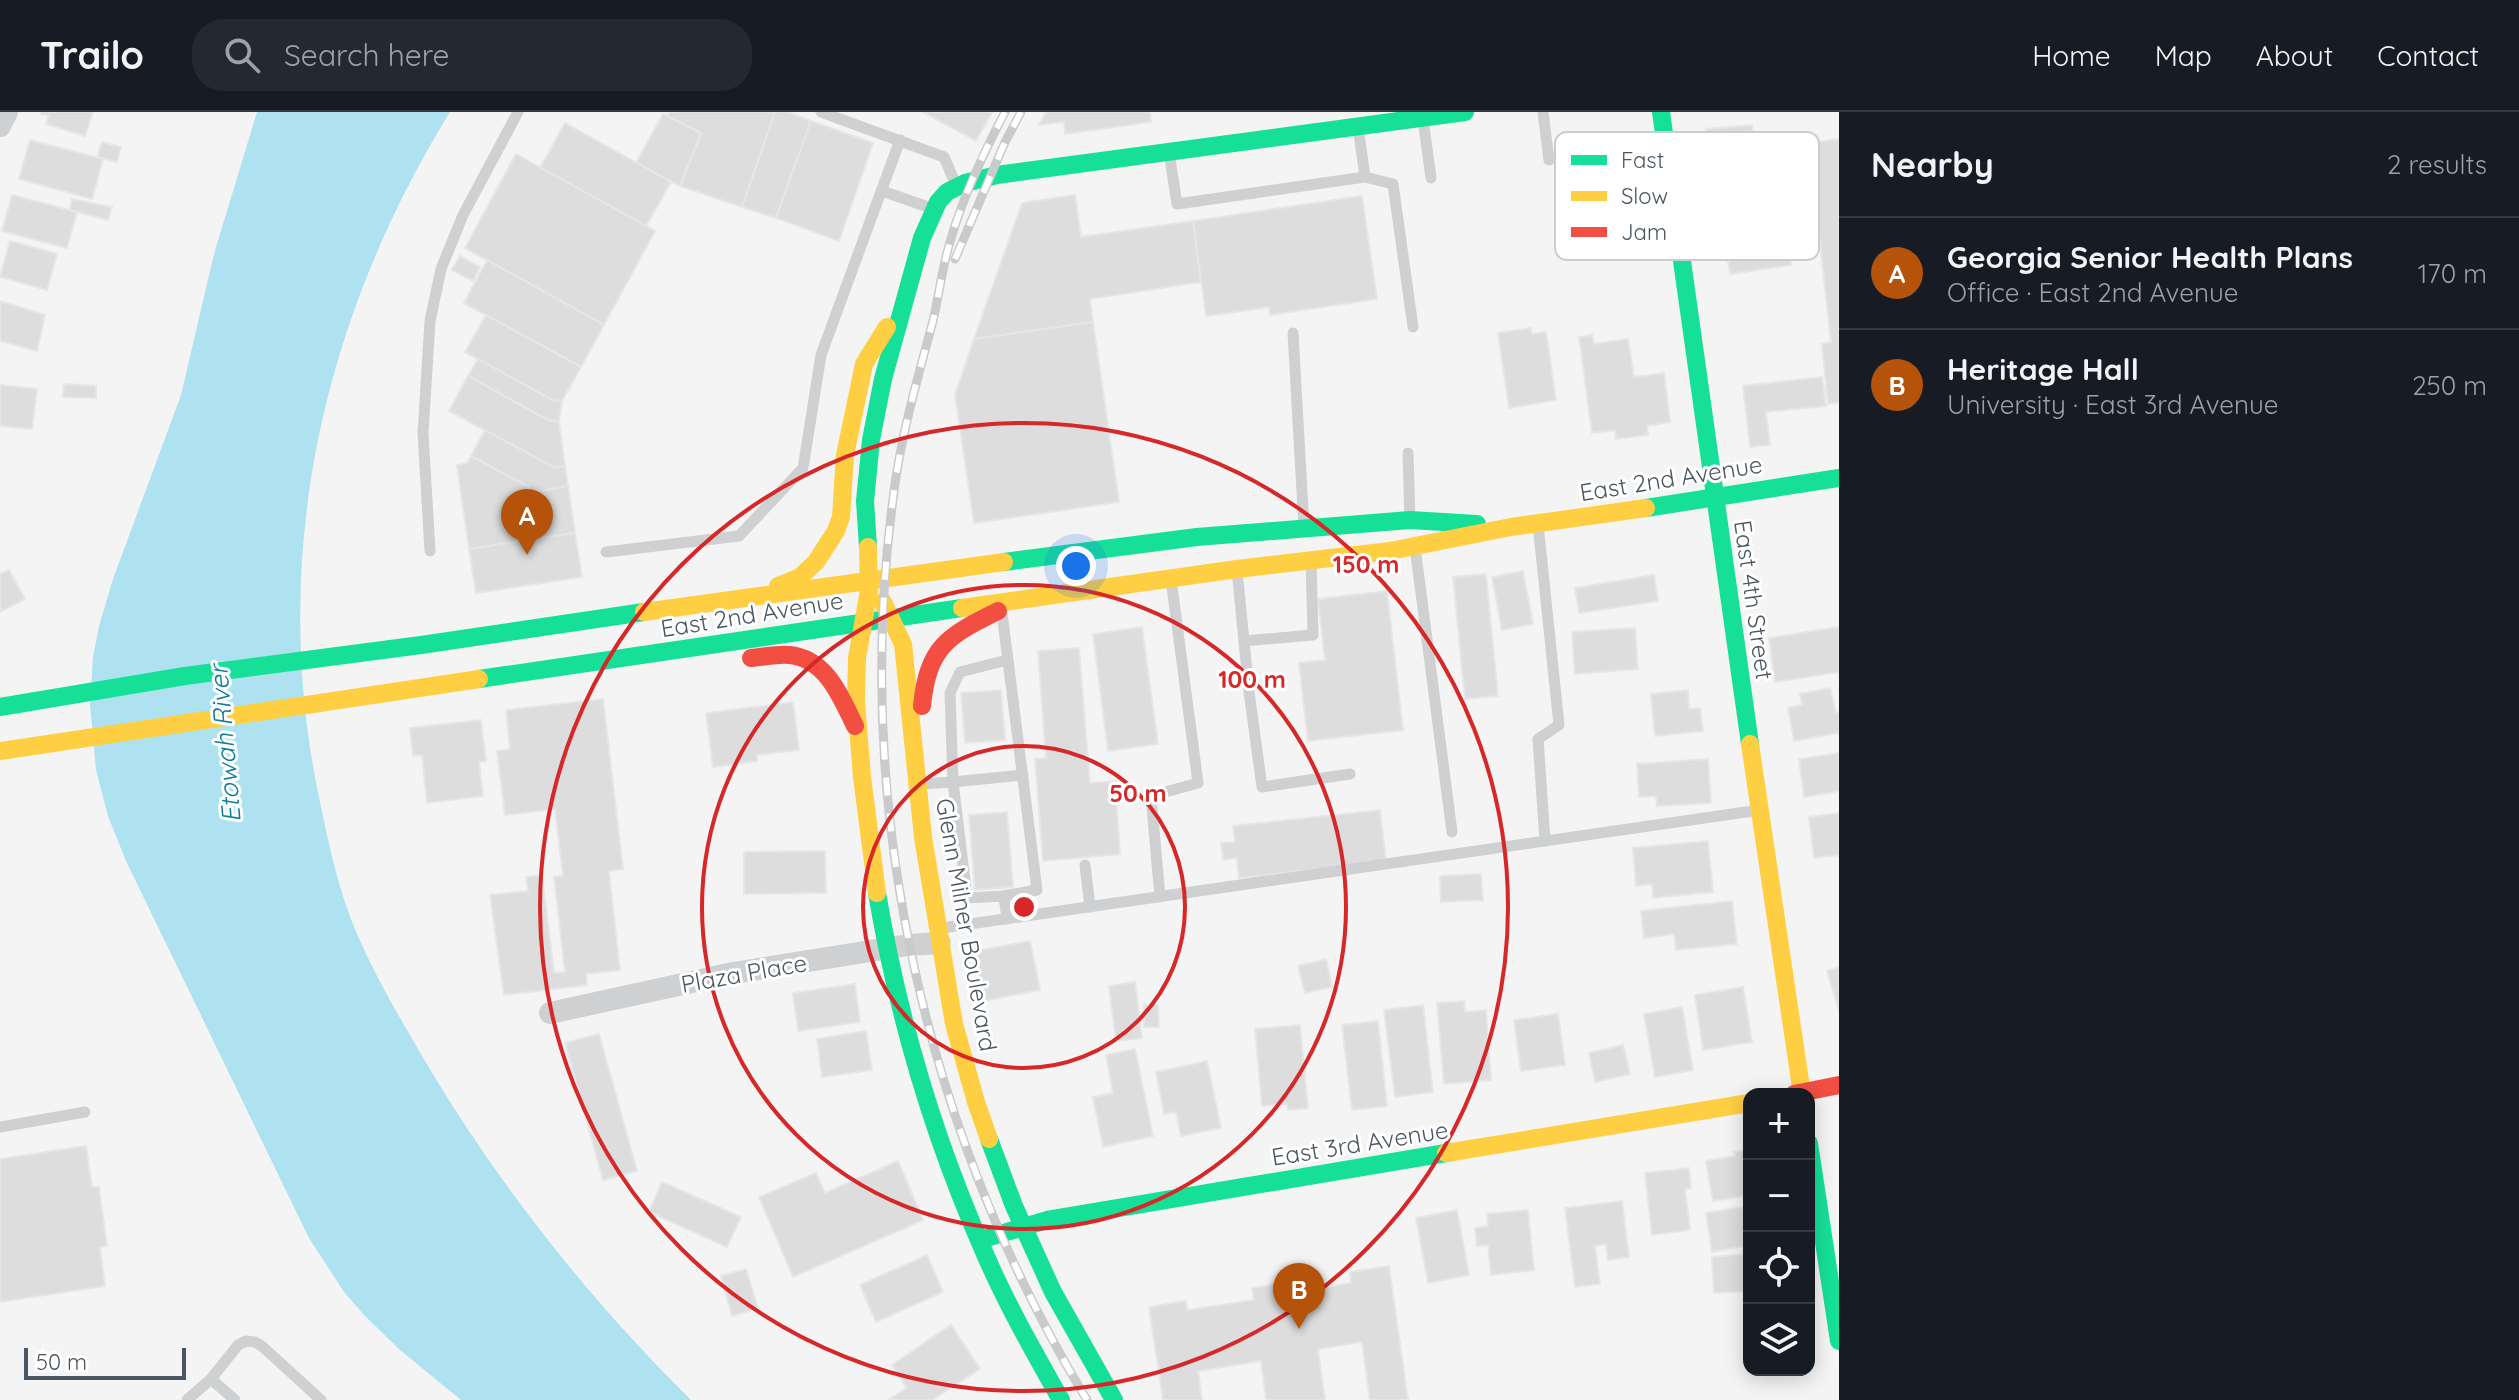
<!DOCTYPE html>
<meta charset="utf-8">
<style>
body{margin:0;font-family:Quicksand,sans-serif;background:#242831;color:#f1f3f6}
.controls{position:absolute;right:24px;bottom:24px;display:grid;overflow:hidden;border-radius:16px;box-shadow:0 4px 20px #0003}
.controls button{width:72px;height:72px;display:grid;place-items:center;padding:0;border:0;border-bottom:2px solid #363941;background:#171b24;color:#f1f3f6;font:40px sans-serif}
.scale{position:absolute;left:24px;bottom:20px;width:162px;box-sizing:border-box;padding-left:8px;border:4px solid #4a5661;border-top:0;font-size:22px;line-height:28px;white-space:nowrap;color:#4a5661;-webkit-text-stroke:6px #fff;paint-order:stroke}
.you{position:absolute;left:1076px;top:454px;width:28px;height:28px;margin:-20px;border:6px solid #fff;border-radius:50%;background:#1a73e8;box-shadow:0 0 0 12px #1a73e833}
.badge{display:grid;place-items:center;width:52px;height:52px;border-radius:50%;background:#b45309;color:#fff;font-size:26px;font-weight:700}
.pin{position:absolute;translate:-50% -66px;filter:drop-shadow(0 2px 4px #0008)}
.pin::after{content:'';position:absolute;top:42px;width:28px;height:24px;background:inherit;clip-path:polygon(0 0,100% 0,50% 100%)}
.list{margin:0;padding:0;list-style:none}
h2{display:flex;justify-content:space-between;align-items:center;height:104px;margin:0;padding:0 32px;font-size:34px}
h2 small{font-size:26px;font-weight:400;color:#9ea1a6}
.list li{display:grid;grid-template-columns:52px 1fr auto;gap:24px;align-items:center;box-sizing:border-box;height:112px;padding:0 32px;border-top:2px solid #363941}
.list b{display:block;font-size:30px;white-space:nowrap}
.list p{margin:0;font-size:26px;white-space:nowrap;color:#9ea1a6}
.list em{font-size:26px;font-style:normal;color:#9ea1a6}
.icon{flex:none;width:44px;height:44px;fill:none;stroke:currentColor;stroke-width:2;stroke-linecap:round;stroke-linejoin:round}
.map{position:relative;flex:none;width:1839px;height:1288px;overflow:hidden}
header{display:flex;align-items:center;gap:48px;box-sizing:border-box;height:112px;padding:0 40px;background:#171b24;border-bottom:2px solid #363941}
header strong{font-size:38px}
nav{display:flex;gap:44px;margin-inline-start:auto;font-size:28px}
.search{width:560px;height:72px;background:#242831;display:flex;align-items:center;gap:20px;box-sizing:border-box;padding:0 28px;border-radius:32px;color:#9ea1a6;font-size:30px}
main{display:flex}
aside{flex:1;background:#171b24}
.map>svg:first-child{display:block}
.water{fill:#aee2f0}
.building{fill:#ddddde;stroke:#e5e6e7;stroke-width:2}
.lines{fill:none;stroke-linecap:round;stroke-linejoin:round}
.lane{stroke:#ced0d2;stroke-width:11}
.street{stroke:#ced0d2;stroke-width:22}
.fast{stroke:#16e098;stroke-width:18}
.slow{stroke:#ffcf43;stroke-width:18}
.jam{stroke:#f24e42;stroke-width:18}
.rail-casing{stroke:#c9cacc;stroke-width:9}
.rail{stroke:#fff;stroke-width:6;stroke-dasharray:18;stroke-linecap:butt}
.ring{fill:none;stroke:#d62828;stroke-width:4}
.labels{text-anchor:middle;stroke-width:6;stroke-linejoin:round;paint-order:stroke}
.street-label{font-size:24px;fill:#4a5661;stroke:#fff}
.water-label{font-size:26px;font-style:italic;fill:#0c7c9b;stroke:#fff}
.key{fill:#fff;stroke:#c9ccd0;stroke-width:2}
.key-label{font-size:22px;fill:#4a5661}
.centre{fill:#d62828;stroke:#fff;stroke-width:4}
.ring-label{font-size:24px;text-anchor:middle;font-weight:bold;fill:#d62828;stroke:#fff;stroke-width:6;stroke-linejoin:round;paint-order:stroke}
</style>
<header>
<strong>Trailo</strong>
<div class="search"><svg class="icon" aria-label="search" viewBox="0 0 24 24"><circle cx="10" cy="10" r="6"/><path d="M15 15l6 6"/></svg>Search here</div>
<nav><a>Home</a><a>Map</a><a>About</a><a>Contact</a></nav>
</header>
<main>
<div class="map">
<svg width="1839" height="1288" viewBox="0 0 1839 1288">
<rect width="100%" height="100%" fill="#f4f4f4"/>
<path class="water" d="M257,0h193c-129,209 -182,448 -130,690 9,44 19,90 37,132 19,44 44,86 68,127 74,125 163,237 266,339h-230l-61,-50 -35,-34 -21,-24 -35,-54 -183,-377 -18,-45 -12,-46 -6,-65 3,-48 6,-31 14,-47 68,-184 33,-141z"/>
<g class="building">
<polygon points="41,0 93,0 85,24 46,12 49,4 41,2"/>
<polygon points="670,0 775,0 742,95 680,74 701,21 667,4"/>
<polygon points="775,0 788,0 811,9 776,106 742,95"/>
<polygon points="923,0 992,0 976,29"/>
<polygon points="1046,0 1150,0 1151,10 1065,22 1064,10 1039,13"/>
<polygon points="663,2 701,21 680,74 636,51"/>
<polygon points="811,9 873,31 839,129 776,106"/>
<polygon points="565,11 671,70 646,114 540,56"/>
<polygon points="1752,13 1756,69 1726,71 1724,49 1708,50 1706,17"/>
<polygon points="1839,27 1839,290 1828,292 1822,232 1831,230 1809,31"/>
<polygon points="30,28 103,47 92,87 19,67"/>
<polygon points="102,30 121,35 117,50 97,45"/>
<polygon points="516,42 655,119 604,213 465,136"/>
<polygon points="12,83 77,100 67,136 2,119"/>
<polygon points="1075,83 1081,125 1193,109 1201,170 1090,187 1093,210 974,227 1022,91"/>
<polygon points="1362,84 1377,187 1270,203 1269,195 1206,204 1193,109"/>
<polygon points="72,87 112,95 108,108 70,98"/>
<polygon points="1785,113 1791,153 1730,162 1724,122"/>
<polygon points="10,129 57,142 47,178 0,165"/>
<polygon points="460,144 480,155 473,169 452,158"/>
<polygon points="487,148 604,213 581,255 464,191"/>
<polygon points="0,189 45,203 37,239 0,229"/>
<polygon points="486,203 581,255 562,289 552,288 465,240"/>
<polygon points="1093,210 1119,390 974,411 955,283 974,227"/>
<polygon points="1531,216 1532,222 1546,220 1556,288 1509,296 1498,221"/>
<polygon points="1592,223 1594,232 1628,227 1634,265 1664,261 1670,310 1647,314 1648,323 1616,327 1615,318 1592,321 1579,225"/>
<polygon points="478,247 552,288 562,289 559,310 548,308 468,264"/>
<polygon points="468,264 548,308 559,310 565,354 555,356 449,299"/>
<polygon points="1822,265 1826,294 1766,300 1770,333 1750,335 1743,274"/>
<polygon points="64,272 96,274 96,286 63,285"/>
<polygon points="0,273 37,277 32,317 0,314"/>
<polygon points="485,318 555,356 565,354 568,374 529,381 529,375 471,344"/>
<polygon points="471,344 529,375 529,381 568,374 575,421 469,437 457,353 467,351"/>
<polygon points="575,421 582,465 476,481 469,437"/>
<polygon points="9,458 25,487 0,500 0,462"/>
<polygon points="1523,459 1533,512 1502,518 1492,465"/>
<polygon points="1486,462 1498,584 1465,587 1453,465"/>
<polygon points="1654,463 1658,489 1579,501 1575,476"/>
<polygon points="1387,479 1403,618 1308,629 1299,551 1325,548 1318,487"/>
<polygon points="1142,515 1158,632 1108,639 1093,522"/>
<polygon points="1839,515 1839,560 1775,570 1769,526"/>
<polygon points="1635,516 1638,557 1575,562 1572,520"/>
<polygon points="1079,536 1090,671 1115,669 1120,742 1043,749 1035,647 1046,646 1038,539"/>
<polygon points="1830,576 1836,601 1839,600 1839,621 1794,629 1788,596 1802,593 1800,582"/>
<polygon points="1001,578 1005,628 965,631 961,581"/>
<polygon points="1688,578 1689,597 1700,596 1703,619 1655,624 1651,582"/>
<polygon points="603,587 623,757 609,759 620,858 586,862 587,873 504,883 490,783 528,779 526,765 542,763 554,861 565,860 554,765 563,764 555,697 505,703 497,639 510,637 506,598"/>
<polygon points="793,590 799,638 757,643 757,649 713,655 706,601"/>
<polygon points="481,608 486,649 479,650 483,684 427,691 422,643 413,644 410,616"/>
<polygon points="1839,641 1839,679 1804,685 1799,647"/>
<polygon points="1708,647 1711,691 1657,694 1656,684 1639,685 1637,652"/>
<polygon points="1380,698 1386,750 1239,766 1237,746 1223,748 1221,731 1235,730 1233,714"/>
<polygon points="1007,700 1013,775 975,778 969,703"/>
<polygon points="1839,701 1839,743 1814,746 1809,705"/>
<polygon points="1708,729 1713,780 1653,786 1652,772 1636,774 1633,736"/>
<polygon points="825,739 826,781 744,782 744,740"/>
<polygon points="1481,762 1483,788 1441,790 1440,764"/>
<polygon points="1732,789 1737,832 1676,838 1674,822 1644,826 1641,799"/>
<polygon points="1030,829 1040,878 984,889 974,839"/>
<polygon points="1326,847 1332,875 1305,881 1298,854"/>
<polygon points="1839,855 1839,899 1827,859"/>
<polygon points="1135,870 1142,926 1116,929 1109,874"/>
<polygon points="855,872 860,910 798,919 793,881"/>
<polygon points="1743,875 1752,930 1703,938 1695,883"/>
<polygon points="1464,889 1465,900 1486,898 1491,968 1444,972 1437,891"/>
<polygon points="1144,893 1158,893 1159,915 1144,915"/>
<polygon points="1423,893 1433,980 1395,985 1384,898"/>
<polygon points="1682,895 1693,958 1655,965 1644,902"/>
<polygon points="1558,902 1565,953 1521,959 1514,908"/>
<polygon points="1378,909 1387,994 1352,998 1342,913"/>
<polygon points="1300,913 1308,996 1288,998 1287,992 1262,994 1255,917"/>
<polygon points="866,919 872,958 822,965 817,927"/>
<polygon points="599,922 637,1059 603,1068 565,931"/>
<polygon points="1623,933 1630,962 1595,970 1589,941"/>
<polygon points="1135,937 1153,1024 1103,1035 1093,985 1113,981 1106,943"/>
<polygon points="1207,949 1221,1016 1181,1024 1176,1000 1164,1002 1156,960"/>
<polygon points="86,1034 92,1075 99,1075 107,1134 100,1135 105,1174 0,1190 0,1047"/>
<polygon points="1749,1038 1749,1083 1713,1089 1706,1049 1735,1044 1734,1040"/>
<polygon points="898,1049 923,1108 793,1165 759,1085 816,1061 825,1081"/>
<polygon points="1689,1056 1691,1076 1685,1077 1690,1118 1652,1123 1645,1061"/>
<polygon points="662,1070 741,1105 727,1135 649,1100"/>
<polygon points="1622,1089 1629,1145 1608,1148 1606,1132 1595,1134 1600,1172 1575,1175 1565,1096"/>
<polygon points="1749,1094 1749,1133 1712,1140 1706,1101"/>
<polygon points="1457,1098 1469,1163 1428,1171 1416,1106"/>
<polygon points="1528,1098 1534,1158 1491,1163 1488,1133 1477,1134 1475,1116 1488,1114 1487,1102"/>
<polygon points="1749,1142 1749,1179 1714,1181 1712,1145"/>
<polygon points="927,1143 943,1180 876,1210 860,1173"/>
<polygon points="1389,1154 1408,1288 1370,1288 1362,1230 1318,1237 1325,1288 1266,1288 1261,1249 1198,1259 1202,1288 1163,1288 1149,1195 1186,1189 1187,1198 1254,1188 1252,1176 1285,1171 1286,1181 1351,1171 1350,1160"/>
<polygon points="746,1157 758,1196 732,1204 721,1164"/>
<polygon points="951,1213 980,1257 932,1288 888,1288 907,1276 892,1253"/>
</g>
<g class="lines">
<g class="lane">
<polyline points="821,0 944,45 956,73"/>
<polyline points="1543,0 1549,48"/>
<polyline points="1423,7 1431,66"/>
<polyline points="1358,15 1365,65 1393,72 1413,215"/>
<polyline points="1169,40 1177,92 1365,65"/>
<polyline points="882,79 931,96"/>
<polyline points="1293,221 1304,415"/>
<polyline points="1408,341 1410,408"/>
<polyline points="1538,412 1559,613 1538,627 1545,729"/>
<polyline points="1415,435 1452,720"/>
<polyline points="430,439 423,321 430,209 441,157 463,103 518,0"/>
<polyline points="606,440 739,424 803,356 821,243 900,28"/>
<polyline points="1237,458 1249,580 1262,675 1350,662"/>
<polyline points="1002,501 1037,778 1004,784 1007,807"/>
<polyline points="1244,529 1313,523 1311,449"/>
<polyline points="1007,548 960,560 950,581 953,670 1023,663"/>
<polyline points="920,672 953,670 967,786 1004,784"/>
<polyline points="1085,753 1090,795"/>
<polyline points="1160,785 1151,684 1198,671 1171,467"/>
<polyline points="942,816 1760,698"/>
<polyline points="0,1015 85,1000"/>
<polyline points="211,1267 235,1288"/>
<polyline points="187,1288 211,1267 238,1233 246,1229 255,1230 263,1235 321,1288"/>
</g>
<g class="street">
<polyline points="0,14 7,0"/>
<polyline points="550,901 733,861 908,833 940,831"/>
</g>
<g class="fast">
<polyline points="1661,0 1750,632"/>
<polyline points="1646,396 1839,366"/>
<polyline points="868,435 865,389 871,328 883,267 922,126 938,90 947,80 965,71 997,63 1465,0"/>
<polyline points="1004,450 1197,425 1410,408 1477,412"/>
<polyline points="479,567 962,496"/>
<polyline points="0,595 185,564 421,533 644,500"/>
<path d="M877,781c21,124 57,246 108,361 22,51 49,98 76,146"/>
<polyline points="989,1027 1014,1094 1053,1180 1114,1288"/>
<polyline points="1809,1031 1839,1229"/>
<polyline points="980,1128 1047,1108 1446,1041"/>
</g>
<g class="slow">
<polyline points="868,435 869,478 857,546 856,590 862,665 877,781"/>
<polyline points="778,474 800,465 816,450 836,419 841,405 845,343 864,252 887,215"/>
<polyline points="883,490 903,532 923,725 954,912 976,990 989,1027"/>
<polyline points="962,496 1237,457 1390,439 1511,415 1646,396"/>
<polyline points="644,500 1004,450"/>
<polyline points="1750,632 1802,982"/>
<polyline points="0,639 479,567"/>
<polyline points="1446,1041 1749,991"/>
</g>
<g class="jam">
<path d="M751,546c13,-1 25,-4 38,-3 37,3 52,42 66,71"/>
<path d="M922,594c6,-59 25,-70 76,-95"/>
<polyline points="1794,982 1839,973"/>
</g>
<g class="rail-casing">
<g id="rail">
<path d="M1005,0c-22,42 -42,84 -55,130 -8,26 -11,53 -17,79 -16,59 -33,118 -40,178 -41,310 32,634 194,901"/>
<polyline points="955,147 1005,30 1021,0"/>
</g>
</g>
<use href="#rail" class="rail"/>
</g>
<g class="ring">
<circle cx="1024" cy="795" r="161"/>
<circle cx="1024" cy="795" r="322"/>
<circle cx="1024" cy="795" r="484"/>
</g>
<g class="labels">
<g class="street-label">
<text transform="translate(1671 367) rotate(-9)" y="8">East 2nd Avenue</text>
<text transform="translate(1753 488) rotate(82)" y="8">East 4th Street</text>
<text transform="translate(752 503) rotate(-9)" y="8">East 2nd Avenue</text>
<text transform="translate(966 813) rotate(80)" y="8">Glenn Milner Boulevard</text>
<text transform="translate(744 862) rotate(-10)" y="8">Plaza Place</text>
<text transform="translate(1360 1032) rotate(-9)" y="8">East 3rd Avenue</text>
</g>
<g class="water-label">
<text transform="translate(225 632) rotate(-95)" y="9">Etowah River</text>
</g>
</g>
<rect x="1555" y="20" width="264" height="128" rx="12" class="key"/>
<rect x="1571" y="43" width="36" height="10" fill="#16e098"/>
<rect x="1571" y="79" width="36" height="10" fill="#ffcf43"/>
<rect x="1571" y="115" width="36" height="10" fill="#f24e42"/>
<g class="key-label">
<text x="1621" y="56">Fast</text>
<text x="1621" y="92">Slow</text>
<text x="1621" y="128">Jam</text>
</g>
<circle cx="1024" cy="795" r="12" class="centre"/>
<g class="ring-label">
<text x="1366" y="461">150 m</text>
<text x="1252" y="576">100 m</text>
<text x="1138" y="690">50 m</text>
</g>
</svg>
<div class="controls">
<button>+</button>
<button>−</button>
<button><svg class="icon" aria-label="locate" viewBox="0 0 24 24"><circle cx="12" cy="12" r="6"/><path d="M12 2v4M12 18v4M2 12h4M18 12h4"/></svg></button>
<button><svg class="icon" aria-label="layers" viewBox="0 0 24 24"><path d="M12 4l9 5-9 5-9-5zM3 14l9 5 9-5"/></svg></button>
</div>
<div class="scale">50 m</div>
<div class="you"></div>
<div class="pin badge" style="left:527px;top:443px">A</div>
<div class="pin badge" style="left:1299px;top:1217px">B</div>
</div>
<aside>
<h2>Nearby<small>2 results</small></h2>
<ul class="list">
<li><span class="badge">A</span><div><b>Georgia Senior Health Plans</b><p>Office · East 2nd Avenue</p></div><em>170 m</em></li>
<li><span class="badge">B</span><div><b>Heritage Hall</b><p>University · East 3rd Avenue</p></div><em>250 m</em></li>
</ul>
</aside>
</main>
